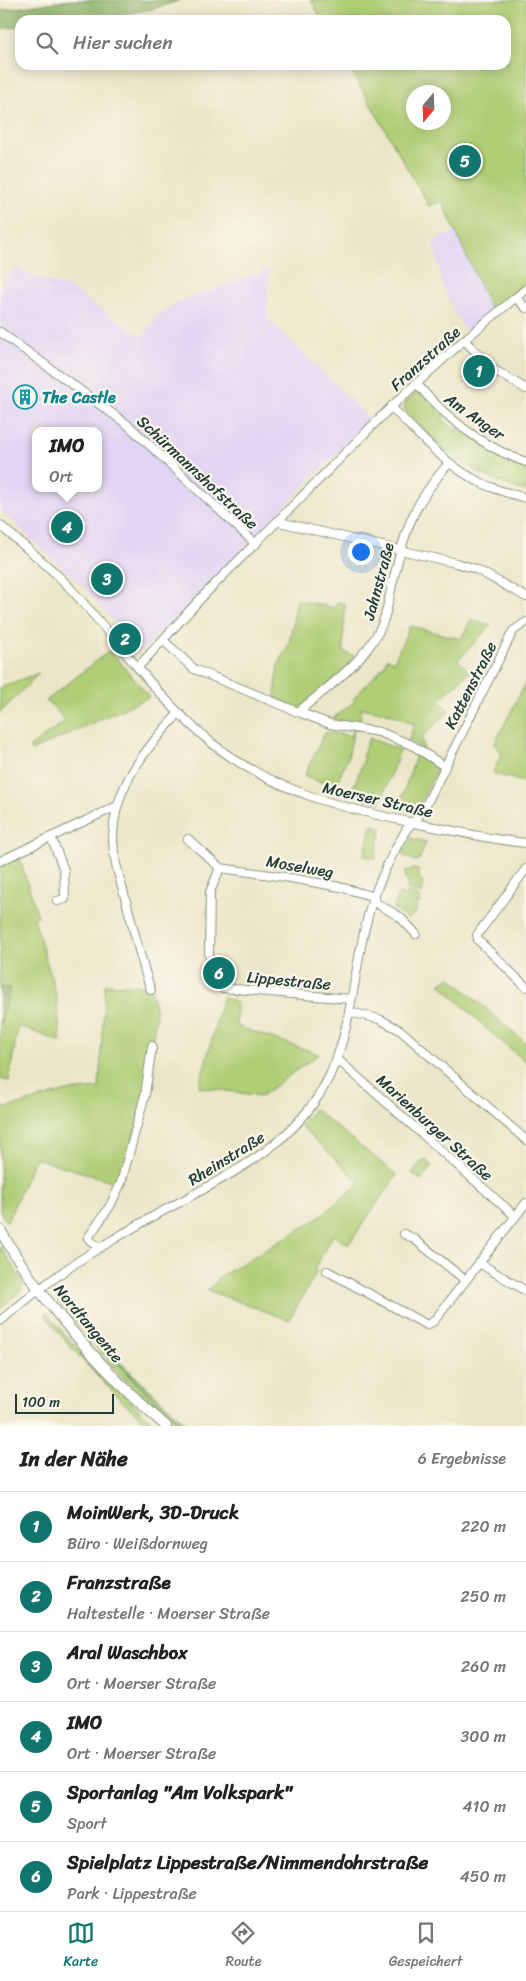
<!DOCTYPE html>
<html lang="de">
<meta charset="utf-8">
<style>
body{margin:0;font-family:Sriracha,sans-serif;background:#f2f2f2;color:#222}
.compass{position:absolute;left:406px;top:85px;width:45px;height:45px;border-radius:50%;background:#fff;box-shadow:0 2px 12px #0003;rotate:199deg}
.scale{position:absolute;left:15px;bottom:12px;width:99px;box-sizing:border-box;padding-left:5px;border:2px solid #1f3d34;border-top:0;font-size:14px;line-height:18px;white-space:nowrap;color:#1f3d34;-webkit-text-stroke:4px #fbf7ec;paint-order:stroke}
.you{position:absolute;left:360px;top:551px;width:18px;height:18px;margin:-12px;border:4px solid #fff;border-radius:50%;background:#1a73e8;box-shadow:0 0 0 8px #1a73e833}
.badge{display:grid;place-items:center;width:32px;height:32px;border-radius:50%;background:#0f766e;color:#fff;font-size:16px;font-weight:700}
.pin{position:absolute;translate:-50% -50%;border:2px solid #fff;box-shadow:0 1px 5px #0006}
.popup{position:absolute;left:32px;top:427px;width:70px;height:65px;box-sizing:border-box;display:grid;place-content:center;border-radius:10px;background:#fff;filter:drop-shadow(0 1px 4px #0005);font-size:16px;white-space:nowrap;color:#767676}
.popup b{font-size:19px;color:#222}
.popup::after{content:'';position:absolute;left:50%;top:100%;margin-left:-10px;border:10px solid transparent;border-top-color:#fff}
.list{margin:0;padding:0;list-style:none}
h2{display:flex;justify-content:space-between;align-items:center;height:65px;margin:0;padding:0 20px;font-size:21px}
h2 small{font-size:16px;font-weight:400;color:#767676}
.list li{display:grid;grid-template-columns:32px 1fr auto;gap:15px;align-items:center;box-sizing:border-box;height:70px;padding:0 20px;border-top:1px solid #e0e0e0}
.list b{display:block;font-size:19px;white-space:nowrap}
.list p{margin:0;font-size:16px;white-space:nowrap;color:#767676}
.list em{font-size:16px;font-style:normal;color:#767676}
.icon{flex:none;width:28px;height:28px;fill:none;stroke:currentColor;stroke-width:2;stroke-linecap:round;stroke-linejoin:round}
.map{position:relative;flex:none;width:526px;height:1426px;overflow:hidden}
.search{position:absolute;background:#fff;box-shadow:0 2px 12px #0003;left:15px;right:15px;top:15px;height:55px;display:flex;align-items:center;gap:12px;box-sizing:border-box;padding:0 18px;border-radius:15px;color:#767676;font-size:19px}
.sheet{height:485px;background:#fff}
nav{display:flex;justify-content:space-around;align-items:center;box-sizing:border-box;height:70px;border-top:1px solid #e0e0e0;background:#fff;font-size:14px;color:#767676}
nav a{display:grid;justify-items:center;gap:2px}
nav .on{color:#0f766e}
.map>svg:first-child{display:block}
.built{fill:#e2d4f3;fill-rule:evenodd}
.green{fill:#afce76;stroke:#678655;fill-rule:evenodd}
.forest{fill:#8bb167;stroke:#55774e}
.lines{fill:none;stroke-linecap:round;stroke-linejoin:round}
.minor-casing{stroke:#86927e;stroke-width:10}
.major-casing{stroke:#86927e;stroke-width:12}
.minor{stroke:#fff;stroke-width:8}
.major{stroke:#fff;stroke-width:10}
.labels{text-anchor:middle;stroke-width:4.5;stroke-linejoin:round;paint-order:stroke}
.street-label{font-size:16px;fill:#1f3d34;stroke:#fbf7ec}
.culture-label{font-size:16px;font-weight:bold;fill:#0d838f;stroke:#fbf7ec;text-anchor:start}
</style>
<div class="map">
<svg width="526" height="1426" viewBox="0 0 526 1426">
<rect width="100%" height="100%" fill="#fbf7ec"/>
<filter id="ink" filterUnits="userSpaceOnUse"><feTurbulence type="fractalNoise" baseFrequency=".02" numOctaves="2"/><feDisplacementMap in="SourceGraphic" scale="10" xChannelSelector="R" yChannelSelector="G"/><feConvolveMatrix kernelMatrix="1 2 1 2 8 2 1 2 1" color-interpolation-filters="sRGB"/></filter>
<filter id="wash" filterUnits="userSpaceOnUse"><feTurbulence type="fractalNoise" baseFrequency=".0096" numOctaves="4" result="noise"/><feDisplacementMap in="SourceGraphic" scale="20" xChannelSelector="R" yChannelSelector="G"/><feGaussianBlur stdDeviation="1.12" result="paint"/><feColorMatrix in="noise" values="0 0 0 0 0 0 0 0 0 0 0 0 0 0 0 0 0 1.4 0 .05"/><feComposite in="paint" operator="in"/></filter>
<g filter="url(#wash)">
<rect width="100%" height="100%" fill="#ece6c8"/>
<g class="built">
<polygon points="456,232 491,311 467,332 456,316 444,290 433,241"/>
<path d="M14,268l23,10 33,10 72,49 14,-20 18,-13 95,-35 -2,49 103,101 -227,232h-4l-54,-62 -85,-79v-221zM36,431h62v57h-62z"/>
</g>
<g class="green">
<path d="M311,0h215v282l-29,26v-3l-6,6 -49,-110 -13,5 -81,-141h158v-45h-184zM414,92h30v30h-30z"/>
<path d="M419,391l25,25 -2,3 14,11 2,-2 68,36v27c-55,-16 -84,-39 -122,-82l1,-6z"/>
<polygon points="297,600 335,608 337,602 345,604 343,651 358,658 300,710 275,698 278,666 289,644"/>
<polygon points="471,619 491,625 458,660 470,672 439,700 449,711 422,737 424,749 409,740 414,724 391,714 361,708 360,729 354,728 348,758 335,787 304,776 325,732 351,736 354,728 327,723 355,701 353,699 384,666 387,658 394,661 410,626 461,639"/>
<polygon points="110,650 149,697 31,751 30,747 65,721 55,708 46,701"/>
<polygon points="39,673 0,713 0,687"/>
<polygon points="526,682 526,783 493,773 502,753 494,745"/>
<polygon points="369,738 400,750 380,803 351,794 364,759 362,756"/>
<polygon points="418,749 439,766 416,811 399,807"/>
<polygon points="371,825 382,827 375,858 364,856"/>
<polygon points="410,838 426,842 419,860 415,861 402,855"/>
<polygon points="19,857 38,916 34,918 56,995 61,1042 18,1026 9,1081 0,1079 0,865"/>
<polygon points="416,869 419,871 419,879 423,882 422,894 406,888 409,882 405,880 405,871"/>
<polygon points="408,891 421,898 420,903 417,903 416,912 408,919 393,909 399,894 406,897"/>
<polygon points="217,962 224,972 229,974 228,983 210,980 211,963"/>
<polygon points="450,977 526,1044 526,1062 489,1031 440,984"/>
<polygon points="105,984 151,986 156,1015 146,1089 121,1184 35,1158 7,1222 0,1212 0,1108 7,1108 67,1091 99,1088"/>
<polygon points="223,997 237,1003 236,1026 319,1054 261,1096 199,1087"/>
<polygon points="314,1109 397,1175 348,1245 333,1235 314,1270 317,1272 289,1320 207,1290 218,1281 216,1279 317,1219 360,1183 300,1125"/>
<polygon points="424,1159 432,1166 421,1180 412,1173"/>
<polygon points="0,1246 23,1282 21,1290 0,1309"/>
<polygon points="61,1297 128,1375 183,1426 174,1426 122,1377 57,1301"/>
<path d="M46,1312l35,41 75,73h-6c-39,-33 -72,-70 -104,-109z"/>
</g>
<g class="forest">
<polygon points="71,0 181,0 154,9 91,20 20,20 20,27 0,29 0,10"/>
<polygon points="0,987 10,988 0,1025"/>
<polygon points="96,1340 189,1426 183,1426 149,1396"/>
</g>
</g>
<g filter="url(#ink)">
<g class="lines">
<g class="minor-casing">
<g id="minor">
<polyline points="516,298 526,308"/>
<polyline points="0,332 128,425 256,544"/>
<polyline points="464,340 493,369 526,389"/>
<path d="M416,383c30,35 66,64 110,79"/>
<path d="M391,407c26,25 50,54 81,71 17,10 36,15 54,20"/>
<polyline points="279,522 456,563 476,569 526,597"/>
<path d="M0,525c23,21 49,40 70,63 47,51 88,112 143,156 63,50 140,67 216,82 32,6 64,14 97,17"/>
<path d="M163,640l31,29 104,43c28,-23 72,-55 85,-90 5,-14 7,-30 11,-45 12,-51 20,-74 55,-114"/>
<polyline points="138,667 203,596 391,407 464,340 526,289"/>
<polyline points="298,712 330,724 379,732 412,745 444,766"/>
<polyline points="51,837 64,870 65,899 57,901"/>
<polyline points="188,839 220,868 285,877 340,887 375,897"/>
<polyline points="0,861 117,806"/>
<polyline points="526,869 477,935 478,940 526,987"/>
<polyline points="373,901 400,917 416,934"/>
<polyline points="209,955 210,892 220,868"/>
<polyline points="223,988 351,999"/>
<path d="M151,990c-9,-25 -15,-52 -22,-78 -4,-15 -9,-31 -13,-48 -14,-63 23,-108 63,-151"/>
<polyline points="350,1012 379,1019 400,1030 526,1140"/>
<polyline points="337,1059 515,1216"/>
<polyline points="404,1234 413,1238 465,1280"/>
<polyline points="98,1248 88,1238 110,1206 121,1183 145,1095 152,1046"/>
<polyline points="479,1263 526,1291"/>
<polyline points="327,1271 427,1325 434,1321 526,1203"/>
<path d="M0,1321c32,-26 65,-53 101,-74 26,-16 52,-31 79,-45 49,-27 99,-51 133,-98 43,-59 37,-135 59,-202 8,-23 21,-50 34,-72 6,-8 14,-13 19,-23l88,-176 13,-9"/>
</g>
</g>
<g class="major-casing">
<path id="major" d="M0,1230c40,70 105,144 166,196"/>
</g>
<use href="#minor" class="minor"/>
<use href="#major" class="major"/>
</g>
</g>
<defs>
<g id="building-ring" transform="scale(1.25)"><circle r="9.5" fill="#fbf7ec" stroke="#0f9aa8" stroke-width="1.5"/><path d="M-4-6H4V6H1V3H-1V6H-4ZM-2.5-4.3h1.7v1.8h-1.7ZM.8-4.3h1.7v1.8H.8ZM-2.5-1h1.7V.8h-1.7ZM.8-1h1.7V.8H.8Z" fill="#0f9aa8"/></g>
</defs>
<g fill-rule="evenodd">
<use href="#building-ring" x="25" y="397"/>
</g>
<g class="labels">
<g class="street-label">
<text transform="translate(425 358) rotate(-42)" y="6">Franzstraße</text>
<text transform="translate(475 416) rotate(35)" y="6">Am Anger</text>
<text transform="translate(198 472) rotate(43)" y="6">Schürmannshofstraße</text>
<text transform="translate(378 581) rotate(-75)" y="6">Jahnstraße</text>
<text transform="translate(470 685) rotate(-63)" y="6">Kattenstraße</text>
<text transform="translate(378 799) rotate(13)" y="6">Moerser Straße</text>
<text transform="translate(300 866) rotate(10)" y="6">Moselweg</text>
<text transform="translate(289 980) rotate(5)" y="6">Lippestraße</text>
<text transform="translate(435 1127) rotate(42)" y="6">Marienburger Straße</text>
<text transform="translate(226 1158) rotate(-32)" y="6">Rheinstraße</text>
<text transform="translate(89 1323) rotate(50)" y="6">Nordtangente</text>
</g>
<g class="culture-label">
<text x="42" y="403">The Castle</text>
</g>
</g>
</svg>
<svg class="compass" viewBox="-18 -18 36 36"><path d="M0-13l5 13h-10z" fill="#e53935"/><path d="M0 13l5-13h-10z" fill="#767676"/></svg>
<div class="scale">100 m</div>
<div class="you"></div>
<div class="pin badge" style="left:479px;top:371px">1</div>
<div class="pin badge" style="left:125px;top:639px">2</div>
<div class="pin badge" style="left:107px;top:579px">3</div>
<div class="pin badge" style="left:67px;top:527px">4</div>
<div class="popup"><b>IMO</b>Ort</div>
<div class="pin badge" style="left:465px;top:161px">5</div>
<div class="pin badge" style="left:219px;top:973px">6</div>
<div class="search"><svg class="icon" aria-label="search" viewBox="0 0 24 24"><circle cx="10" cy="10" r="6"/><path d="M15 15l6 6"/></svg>Hier suchen</div>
</div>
<section class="sheet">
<h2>In der Nähe<small>6 Ergebnisse</small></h2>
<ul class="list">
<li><span class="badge">1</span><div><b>MoinWerk, 3D-Druck</b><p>Büro · Weißdornweg</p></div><em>220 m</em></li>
<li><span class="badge">2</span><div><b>Franzstraße</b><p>Haltestelle · Moerser Straße</p></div><em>250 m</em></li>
<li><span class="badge">3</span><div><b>Aral Waschbox</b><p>Ort · Moerser Straße</p></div><em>260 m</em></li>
<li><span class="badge">4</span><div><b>IMO</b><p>Ort · Moerser Straße</p></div><em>300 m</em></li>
<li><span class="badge">5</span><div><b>Sportanlag &quot;Am Volkspark&quot;</b><p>Sport</p></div><em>410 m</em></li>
<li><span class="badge">6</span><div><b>Spielplatz Lippestraße/Nimmendohrstraße</b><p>Park · Lippestraße</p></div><em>450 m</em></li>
</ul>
</section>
<nav>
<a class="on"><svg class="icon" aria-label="map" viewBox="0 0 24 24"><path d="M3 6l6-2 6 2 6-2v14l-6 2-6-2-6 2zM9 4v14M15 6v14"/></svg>Karte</a>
<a><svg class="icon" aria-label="directions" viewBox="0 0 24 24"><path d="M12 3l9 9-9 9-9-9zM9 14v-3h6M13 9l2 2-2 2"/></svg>Route</a>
<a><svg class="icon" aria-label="saved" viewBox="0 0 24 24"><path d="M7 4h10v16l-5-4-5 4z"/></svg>Gespeichert</a>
</nav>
